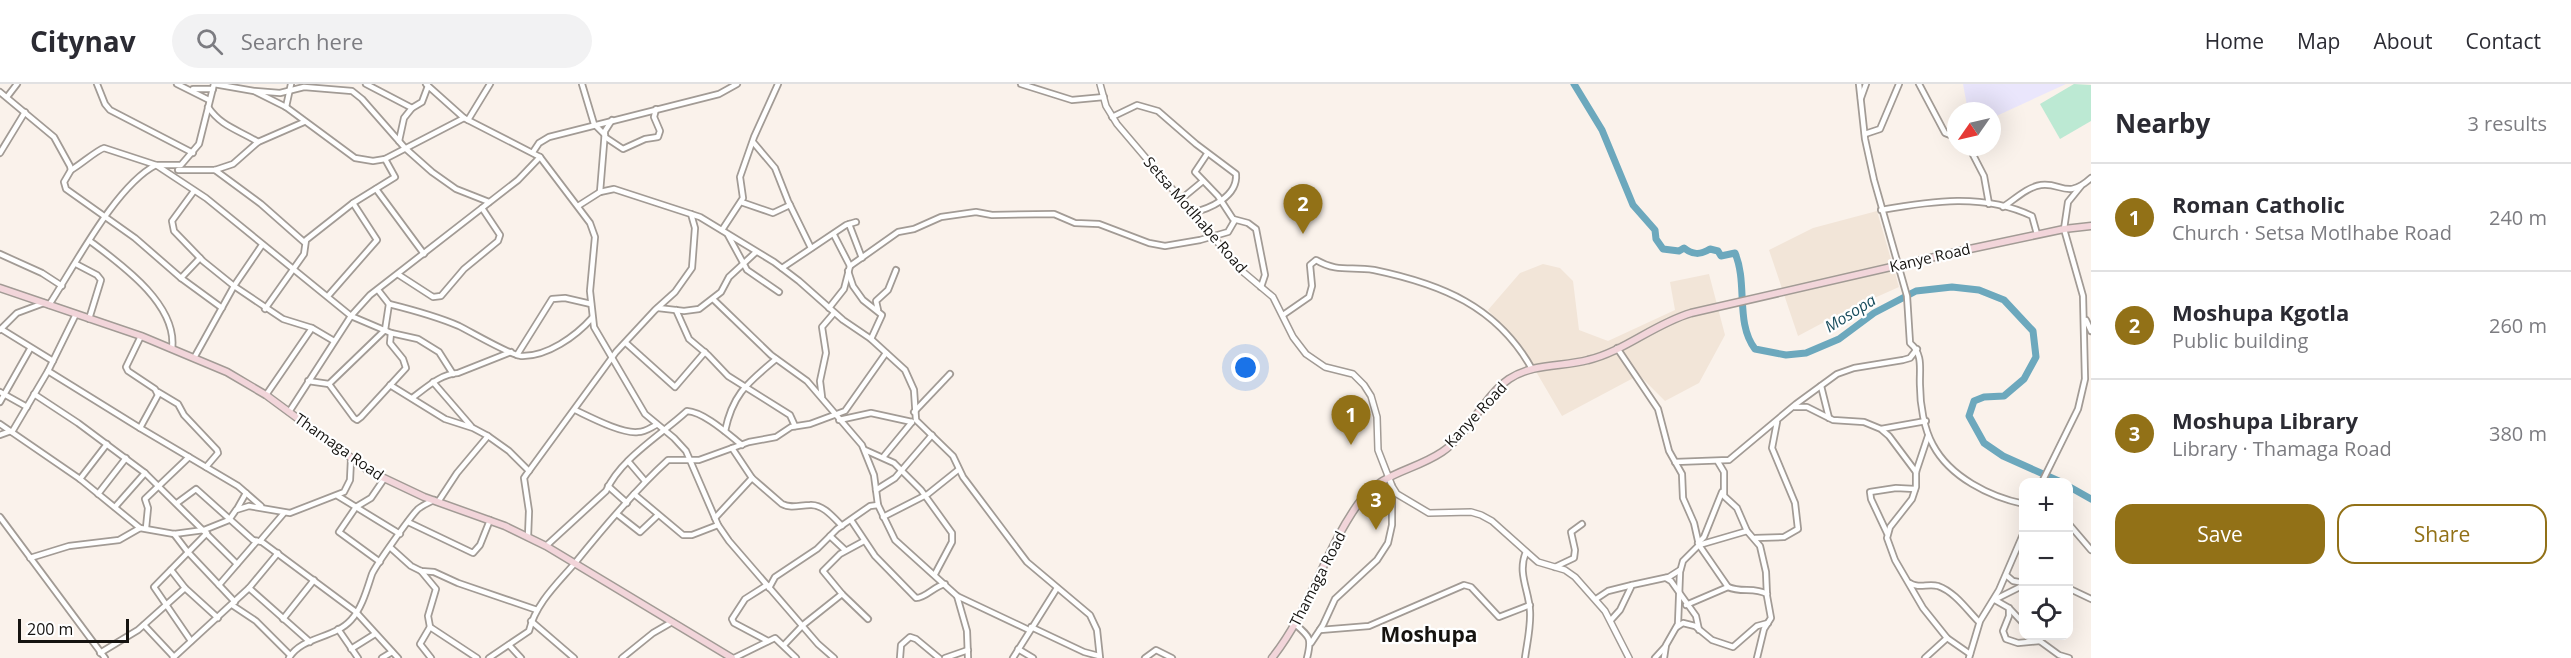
<!DOCTYPE html>
<meta charset="utf-8">
<style>
body{margin:0;font-family:"Open Sans",sans-serif;background:#f2f2f3;color:#2b2b33}
.controls{position:absolute;right:18px;bottom:18px;display:grid;overflow:hidden;border-radius:12px;box-shadow:0 6px 24px #0002}
.controls button{width:54px;height:54px;display:grid;place-items:center;padding:0;border:0;border-bottom:2px solid #e1e1e2;background:#fff;color:#2b2b33;font:30px sans-serif}
.compass{position:absolute;left:1947px;top:18px;width:54px;height:54px;border-radius:50%;background:#fff;box-shadow:0 6px 24px #0002;rotate:236deg}
.scale{position:absolute;left:18px;bottom:15px;width:111px;box-sizing:border-box;padding-left:6px;border:3px solid #151310;border-top:0;font-size:16px;line-height:21px;white-space:nowrap;color:#151310;-webkit-text-stroke:4px #fff;paint-order:stroke}
.you{position:absolute;left:1246px;top:284px;width:21px;height:21px;margin:-15px;border:4px solid #fff;border-radius:50%;background:#1a73e8;box-shadow:0 0 0 9px #1a73e833}
.badge{display:grid;place-items:center;width:39px;height:39px;border-radius:50%;background:#927117;color:#fff;font-size:20px;font-weight:700}
.pin{position:absolute;translate:-50% -50px;filter:drop-shadow(0 2px 3px #0008)}
.pin::after{content:'';position:absolute;top:32px;width:21px;height:18px;background:inherit;clip-path:polygon(0 0,100% 0,50% 100%)}
.list{margin:0;padding:0;list-style:none}
h2{display:flex;justify-content:space-between;align-items:center;height:78px;margin:0;padding:0 24px;font-size:26px}
h2 small{font-size:20px;font-weight:400;color:#7c7c81}
.list li{display:grid;grid-template-columns:39px 1fr auto;gap:18px;align-items:center;box-sizing:border-box;height:108px;padding:0 24px;border-top:2px solid #e1e1e2}
.list b{display:block;font-size:22px;white-space:nowrap}
.list p{margin:0;font-size:20px;white-space:nowrap;color:#7c7c81}
.list em{font-size:20px;font-style:normal;color:#7c7c81}
.actions{display:flex;gap:12px;padding:18px 24px}
.actions a{flex:1;padding:14px 0;border:2px solid #927117;border-radius:18px;text-align:center;font-size:21px;color:#927117}
.actions .main{background:#927117;color:#fff}
.icon{flex:none;width:33px;height:33px;fill:none;stroke:currentColor;stroke-width:2;stroke-linecap:round;stroke-linejoin:round}
.map{position:relative;flex:none;width:2091px;height:574px;overflow:hidden}
header{display:flex;align-items:center;gap:36px;box-sizing:border-box;height:84px;padding:0 30px;background:#fff;border-bottom:2px solid #e1e1e2}
header strong{font-size:28px}
nav{display:flex;gap:33px;margin-inline-start:auto;font-size:21px}
.search{width:420px;height:54px;background:#f2f2f3;display:flex;align-items:center;gap:15px;box-sizing:border-box;padding:0 21px;border-radius:33px;color:#7c7c81;font-size:22px}
main{display:flex}
aside{flex:1;background:#fff}
.map>svg:first-child{display:block}
.built{fill:#f2e5d8}
.education{fill:#eae6fc}
.green{fill:#bce9d3}
.lines{fill:none;stroke-linecap:round;stroke-linejoin:round}
.river{stroke:#6ca8bd;stroke-width:7}
.minor-casing{stroke:#a29b95;stroke-width:8}
.tertiary-casing{stroke:#a29b95;stroke-width:8}
.secondary-casing{stroke:#a29b95;stroke-width:9}
.minor{stroke:#fff;stroke-width:4.5}
.tertiary{stroke:#fff;stroke-width:5}
.secondary{stroke:#f2d5da;stroke-width:6}
.labels{text-anchor:middle;stroke-width:4.5;stroke-linejoin:round;paint-order:stroke}
.street-label{font-size:15px;fill:#151310;stroke:#fff}
.water-label{font-size:16px;font-style:italic;fill:#1a4e5e;stroke:#fff}
.district-label{font-size:21px;font-weight:bold;fill:#151310;stroke:#fff}
</style>
<header>
<strong>Citynav</strong>
<div class="search"><svg class="icon" aria-label="search" viewBox="0 0 24 24"><circle cx="10" cy="10" r="6"/><path d="M15 15l6 6"/></svg>Search here</div>
<nav><a>Home</a><a>Map</a><a>About</a><a>Contact</a></nav>
</header>
<main>
<div class="map">
<svg width="2091" height="574" viewBox="0 0 2091 574">
<rect width="100%" height="100%" fill="#faf2eb"/>
<g class="built">
<polygon points="1877,127 1899,203 1845,227 1798,252 1769,166 1813,144"/>
<polygon points="1543,180 1560,184 1573,197 1579,246 1608,257 1675,226 1670,198 1709,190 1725,251 1699,299 1665,317 1639,291 1562,332 1521,262 1488,226 1520,189"/>
</g>
<polygon class="education" points="1963,0 2066,0 1992,34 1992,27 1968,27"/>
<polygon class="green" points="2074,0 2091,1 2091,37 2060,55 2040,20"/>
<g class="lines">
<g class="river">
<path d="M1574,0l28,46 31,75 22,25 1,9 7,10 16,2 5,-3c9,7 16,7 26,1l8,2 3,5 14,-3c13,30 0,70 20,96l31,6 20,-2 33,-14 35,-26 42,-22 36,-4 27,3 25,10 29,31 3,26 -12,22 -20,17 -20,1 -10,4 -5,15 15,27 19,13 58,26"/>
<polyline points="2068,402 2091,415"/>
</g>
<g class="minor-casing">
<g id="minor">
<polyline points="97,0 105,20 110,26 193,69"/>
<polyline points="177,0 209,16"/>
<polyline points="214,0 254,7 286,23 355,74 373,77 385,75 464,34"/>
<polyline points="366,0 412,24"/>
<polyline points="426,0 464,34 540,73 590,139 595,153 590,207 594,243 645,330 674,354 686,367 718,441 729,457 818,560 834,574"/>
<polyline points="582,0 594,40 605,51"/>
<polyline points="1021,0 1072,16 1104,13"/>
<path d="M1859,0l6,55 9,41 33,116 3,47c14,12 9,27 10,43 0,18 4,43 13,59 17,32 57,52 91,59"/>
<polyline points="1919,0 1945,49 1950,51 1956,50"/>
<polyline points="193,5 213,5"/>
<polyline points="255,7 280,9 304,3 352,7 362,15 405,64 432,88 456,105 489,118"/>
<polyline points="0,8 54,53 70,82 71,86 64,98 66,105 135,154 181,194 222,224"/>
<polyline points="7,13 17,0"/>
<polyline points="1861,14 1866,0"/>
<path d="M208,23c14,20 29,22 50,35"/>
<polyline points="286,23 291,0"/>
<path d="M1112,33l25,-12 21,6 38,33 40,30c2,23 -27,35 -45,39"/>
<polyline points="468,36 490,0"/>
<polyline points="1865,50 1880,45 1899,0"/>
<polyline points="605,53 623,65 645,55 658,53 660,47 654,33 656,25"/>
<polyline points="399,57 404,34 412,24 422,18 428,2"/>
<polyline points="753,58 775,84 788,117 811,164"/>
<polyline points="1969,63 1984,92 1989,120"/>
<polyline points="533,68 539,59 549,53 719,10 737,0"/>
<polyline points="0,69 25,28"/>
<polyline points="1207,70 1195,88 1218,112 1233,135 1248,139 1256,145 1265,191 1261,203"/>
<path d="M71,86c9,-5 26,-20 33,-22l52,17 50,33 145,118 40,17 27,6 21,13 14,22"/>
<polyline points="178,86 215,86 233,80 258,58 304,38"/>
<polyline points="215,86 261,120 304,158"/>
<polyline points="376,105 424,170"/>
<polyline points="194,107 172,137 174,147 203,177 234,202 283,235 312,244 334,257"/>
<polyline points="600,108 605,47 612,36"/>
<polyline points="1180,116 1203,97"/>
<polyline points="741,118 773,129 790,121"/>
<polyline points="578,122 600,108 614,105 700,133 774,178 799,197 843,236 871,255 905,286 914,306 916,336 953,372 963,393 1027,478 1090,531 1097,546 1100,574"/>
<path d="M2003,123c11,-7 24,-20 38,-22 20,-3 26,15 50,-7"/>
<path d="M1881,126c50,-9 103,-17 151,6l5,18"/>
<polyline points="849,140 862,174"/>
<polyline points="722,146 743,114 740,93 754,53 778,0"/>
<polyline points="728,151 747,186 779,208"/>
<polyline points="834,151 850,182"/>
<path d="M90,157c32,24 88,64 82,108"/>
<polyline points="0,170 42,189 62,202"/>
<polyline points="76,180 97,191 101,196 89,235"/>
<polyline points="782,184 846,141 856,138"/>
<polyline points="848,187 853,202 863,216 882,231 871,255"/>
<polyline points="399,191 433,213 441,212 464,185 498,157 500,151 482,124"/>
<polyline points="181,194 200,174"/>
<polyline points="328,212 377,156 353,119"/>
<polyline points="713,215 771,271 807,297 862,361 874,391 878,421 895,456 957,512 1029,546"/>
<path d="M389,220c24,6 47,12 70,22 12,6 51,29 62,30 26,1 55,-20 71,-38"/>
<path d="M49,221c25,-38 67,-120 107,-140h25l18,-21 15,-60"/>
<polyline points="658,224 684,227 699,225 721,208 729,193 756,168"/>
<polyline points="829,224 844,205 850,182 898,148 914,145 941,133 976,128 992,131 1054,130 1075,139 1099,140 1149,159 1165,162 1200,156 1228,148 1235,136"/>
<polyline points="265,225 304,170 306,156 353,119 395,93 385,75"/>
<polyline points="676,226 689,255 708,271 728,292 790,331 795,342"/>
<polyline points="878,226 876,217 888,206 896,186"/>
<path d="M1283,231l26,-18 3,-11 -2,-21 6,-5c22,13 35,6 58,10 67,14 123,36 158,99"/>
<polyline points="2086,236 2091,247"/>
<polyline points="1,245 53,277"/>
<polyline points="0,246 17,229 44,219"/>
<polyline points="141,252 126,283 128,287 155,305 158,311 140,344 238,402 261,422"/>
<polyline points="626,259 675,303 705,268"/>
<path d="M1617,264l41,61 11,42 13,23 1,24 11,25 5,22 29,42c13,6 26,0 39,7"/>
<polyline points="517,271 552,215 565,214 591,220"/>
<polyline points="194,274 234,202 262,161"/>
<polyline points="48,287 140,344"/>
<polyline points="308,297 329,300 385,246 389,220 378,206"/>
<polyline points="433,298 471,342"/>
<polyline points="329,300 354,334 357,336 361,333 406,284 403,275 390,259 391,249"/>
<polyline points="390,301 445,335 473,344 488,352 509,367 529,387"/>
<polyline points="1821,302 1829,334"/>
<polyline points="0,308 27,323"/>
<polyline points="158,308 178,320 184,331 217,366 218,369 206,383"/>
<polyline points="34,310 78,339 145,389 237,480"/>
<polyline points="266,311 312,244"/>
<polyline points="822,313 820,297 826,269 822,243 834,229"/>
<path d="M412,314c14,-10 28,-24 46,-25l53,-21"/>
<polyline points="0,318 30,265"/>
<polyline points="1794,323 1807,323 1833,336 1864,338 1881,345 1926,337"/>
<path d="M575,326c15,7 47,24 63,22 7,0 12,-4 18,-7"/>
<polyline points="289,328 351,232 370,211 518,96 540,73"/>
<polyline points="914,328 950,290"/>
<polyline points="839,336 871,329 912,338"/>
<polyline points="0,340 80,395 140,444"/>
<polyline points="1882,346 1889,352 1916,388"/>
<path d="M725,347c8,-38 23,-48 51,-72"/>
<polyline points="12,348 48,287 76,230"/>
<polyline points="0,351 11,347"/>
<polyline points="1928,352 1916,388 1916,403 1912,415 1890,443 1887,454 1895,476 1923,524 1947,554 1970,570"/>
<path d="M732,364l20,30 30,26c9,5 18,1 28,1 13,-1 24,13 32,21"/>
<polyline points="865,366 894,379 921,406 952,449 952,458 935,490"/>
<polyline points="884,372 912,338"/>
<polyline points="628,377 645,397"/>
<polyline points="1675,378 1729,376 1796,320 1837,290 1854,284 1903,276 1910,274 1917,265"/>
<polyline points="1718,378 1724,388 1724,412 1737,424 1747,447 1760,462 1766,488 1767,512 1771,534 1764,545 1757,574"/>
<polyline points="80,395 107,360"/>
<polyline points="2042,398 2078,325 2085,295 2083,212 2064,145 2068,118 2081,102"/>
<polyline points="608,402 627,419"/>
<polyline points="876,406 895,394 932,351"/>
<polyline points="98,410 126,374"/>
<polyline points="634,410 683,451 692,451 718,441"/>
<polyline points="338,412 400,450"/>
<polyline points="438,418 457,389 488,352"/>
<polyline points="177,419 196,405 253,456 262,458 356,528 398,574"/>
<polyline points="115,423 145,389"/>
<polyline points="237,425 246,409"/>
<polyline points="617,430 640,448 658,431"/>
<polyline points="0,433 105,574"/>
<polyline points="883,433 928,410 958,386"/>
<polyline points="715,434 752,394"/>
<path d="M851,436l24,36 41,42c10,0 18,-12 29,-14"/>
<polyline points="408,438 473,469 480,461 490,436"/>
<polyline points="2068,439 2091,466"/>
<polyline points="146,444 148,424 145,415 189,373"/>
<polyline points="1887,449 1871,415 1870,408 1896,404 1915,405"/>
<polyline points="174,450 187,467 235,518"/>
<polyline points="830,452 845,466"/>
<polyline points="528,453 529,427 524,394 526,391 616,268 655,226 675,208 692,184 695,144 691,130"/>
<polyline points="1755,454 1784,453 1798,445 1795,419 1772,364 1777,338"/>
<polyline points="260,457 284,429"/>
<polyline points="864,457 840,470 823,487 842,510 868,535"/>
<polyline points="1698,459 1704,453 1722,408"/>
<path d="M546,462l60,-55c15,-33 55,-56 81,-80 17,1 41,23 55,34"/>
<polyline points="391,464 411,482 421,487 434,488 458,499 537,526"/>
<polyline points="30,474 69,462 119,456 140,444 174,450 204,446 229,436 236,426 249,422 290,429 344,408 350,396 351,375"/>
<polyline points="380,478 339,448 356,423 371,414 384,395"/>
<polyline points="1555,483 1574,474 1575,466 1571,448 1582,440"/>
<polyline points="171,486 185,504 218,534"/>
<polyline points="421,487 436,505 428,532 430,543 420,560 431,574"/>
<polyline points="2006,491 2013,497 2024,499"/>
<polyline points="1666,494 1671,497 1696,532 1699,546"/>
<path d="M1910,499c9,6 18,0 28,3 17,6 29,24 41,36"/>
<polyline points="219,501 257,457"/>
<polyline points="767,501 745,515 732,535 734,539 768,557"/>
<polyline points="249,504 310,558"/>
<polyline points="769,504 775,493 817,465 837,445 870,422 878,421"/>
<polyline points="2068,504 2091,515"/>
<polyline points="957,512 967,547 968,574"/>
<polyline points="1596,515 1608,507 1632,501"/>
<polyline points="1994,516 2024,501"/>
<polyline points="1995,516 2009,524 2024,540"/>
<polyline points="232,521 256,537 290,571"/>
<polyline points="1686,521 1728,503"/>
<polyline points="2009,524 2009,532 2003,547 2006,555 2018,559 2040,557"/>
<polyline points="283,535 314,496"/>
<polyline points="1611,536 1620,526 1632,501 1669,493 1680,486"/>
<polyline points="531,537 574,574"/>
<path d="M1295,540c15,13 17,14 12,34"/>
<polyline points="144,541 174,573"/>
<polyline points="430,543 477,574"/>
<polyline points="1031,543 1084,568 1099,572"/>
<polyline points="1677,543 1683,539 1695,542 1712,556 1733,563 1757,542 1768,539"/>
<polyline points="338,545 358,574"/>
<polyline points="1320,546 1369,542 1464,501 1471,503 1499,533 1530,521"/>
<polyline points="2033,552 2059,571 2069,574"/>
<polyline points="191,557 154,503 207,449"/>
<polyline points="1311,559 1323,541 1335,515 1377,476 1388,459 1392,441 1392,402"/>
<polyline points="509,561 521,574"/>
<polyline points="784,561 803,541 842,510"/>
<polyline points="351,565 375,550"/>
<polyline points="1018,565 1033,574"/>
<polyline points="100,569 138,546 185,504"/>
<polyline points="173,574 249,504 278,469"/>
<path d="M289,574c13,-22 45,-19 62,-38 11,-12 16,-31 21,-46 4,-9 38,-57 46,-65 5,-4 10,-6 16,-9"/>
<polyline points="382,574 392,568"/>
<path d="M489,574l40,-27c7,-28 28,-47 46,-68 29,-36 59,-72 93,-103h31l50,-18 27,-5 15,-10 19,-3 35,-13 41,-58"/>
<polyline points="622,574 653,549 672,538"/>
<polyline points="734,574 775,554 796,574"/>
<polyline points="900,574 901,561 910,553 916,555 939,574"/>
<polyline points="945,574 968,566"/>
<polyline points="1013,574 1057,504"/>
<polyline points="1145,574 1156,566 1172,574"/>
<path d="M1525,574c2,-15 6,-31 5,-47 -1,-21 -13,-38 -4,-59"/>
<polyline points="1655,574 1665,563"/>
<polyline points="1664,574 1666,561 1678,540 1680,488 1683,477 1699,461 1747,447"/>
<polyline points="1925,574 1947,554"/>
<polyline points="1969,574 1980,537 1999,506 2024,448"/>
</g>
</g>
<g class="tertiary-casing">
<polyline id="tertiary" points="1100,0 1106,22 1117,40 1242,187 1273,213 1293,253 1306,270 1325,283 1353,290 1364,301 1371,312 1377,333 1378,366 1392,402 1397,410 1429,429 1471,428 1481,431 1492,437 1538,478 1565,486 1575,493 1605,527 1629,574"/>
</g>
<g class="secondary-casing">
<g id="secondary">
<polyline points="0,204 141,252 227,288 266,311 369,387 424,413 505,442 546,462 732,574"/>
<path d="M1272,574c37,-46 52,-106 86,-154 24,-33 54,-32 84,-52 28,-19 40,-54 67,-73 24,-16 53,-12 79,-19 35,-8 66,-36 103,-47l274,-63 99,-21 27,-3"/>
</g>
</g>
<use href="#minor" class="minor"/>
<use href="#tertiary" class="tertiary"/>
<use href="#secondary" class="secondary"/>
</g>
<g class="labels">
<g class="street-label">
<text transform="translate(1195 131) rotate(49)" y="5">Setsa Motlhabe Road</text>
<text transform="translate(1930 174) rotate(-13)" y="5">Kanye Road</text>
<text transform="translate(1476 331) rotate(-47)" y="5">Kanye Road</text>
<text transform="translate(339 363) rotate(35)" y="5">Thamaga Road</text>
<text transform="translate(1318 495) rotate(-63)" y="5">Thamaga Road</text>
</g>
<g class="water-label">
<text transform="translate(1850 229) rotate(-32)" y="6">Mosopa</text>
</g>
<g class="district-label">
<text x="1429" y="558">Moshupa</text>
</g>
</g>
</svg>
<div class="controls">
<button>+</button>
<button>−</button>
<button><svg class="icon" aria-label="locate" viewBox="0 0 24 24"><circle cx="12" cy="12" r="6"/><path d="M12 2v4M12 18v4M2 12h4M18 12h4"/></svg></button>
</div>
<svg class="compass" viewBox="-18 -18 36 36"><path d="M0-13l5 13h-10z" fill="#e53935"/><path d="M0 13l5-13h-10z" fill="#7c7c81"/></svg>
<div class="scale">200 m</div>
<div class="you"></div>
<div class="pin badge" style="left:1351px;top:361px">1</div>
<div class="pin badge" style="left:1303px;top:150px">2</div>
<div class="pin badge" style="left:1376px;top:446px">3</div>
</div>
<aside>
<h2>Nearby<small>3 results</small></h2>
<ul class="list">
<li><span class="badge">1</span><div><b>Roman Catholic</b><p>Church · Setsa Motlhabe Road</p></div><em>240 m</em></li>
<li><span class="badge">2</span><div><b>Moshupa Kgotla</b><p>Public building</p></div><em>260 m</em></li>
<li><span class="badge">3</span><div><b>Moshupa Library</b><p>Library · Thamaga Road</p></div><em>380 m</em></li>
</ul>
<div class="actions"><a class="main">Save</a><a>Share</a></div>
</aside>
</main>
